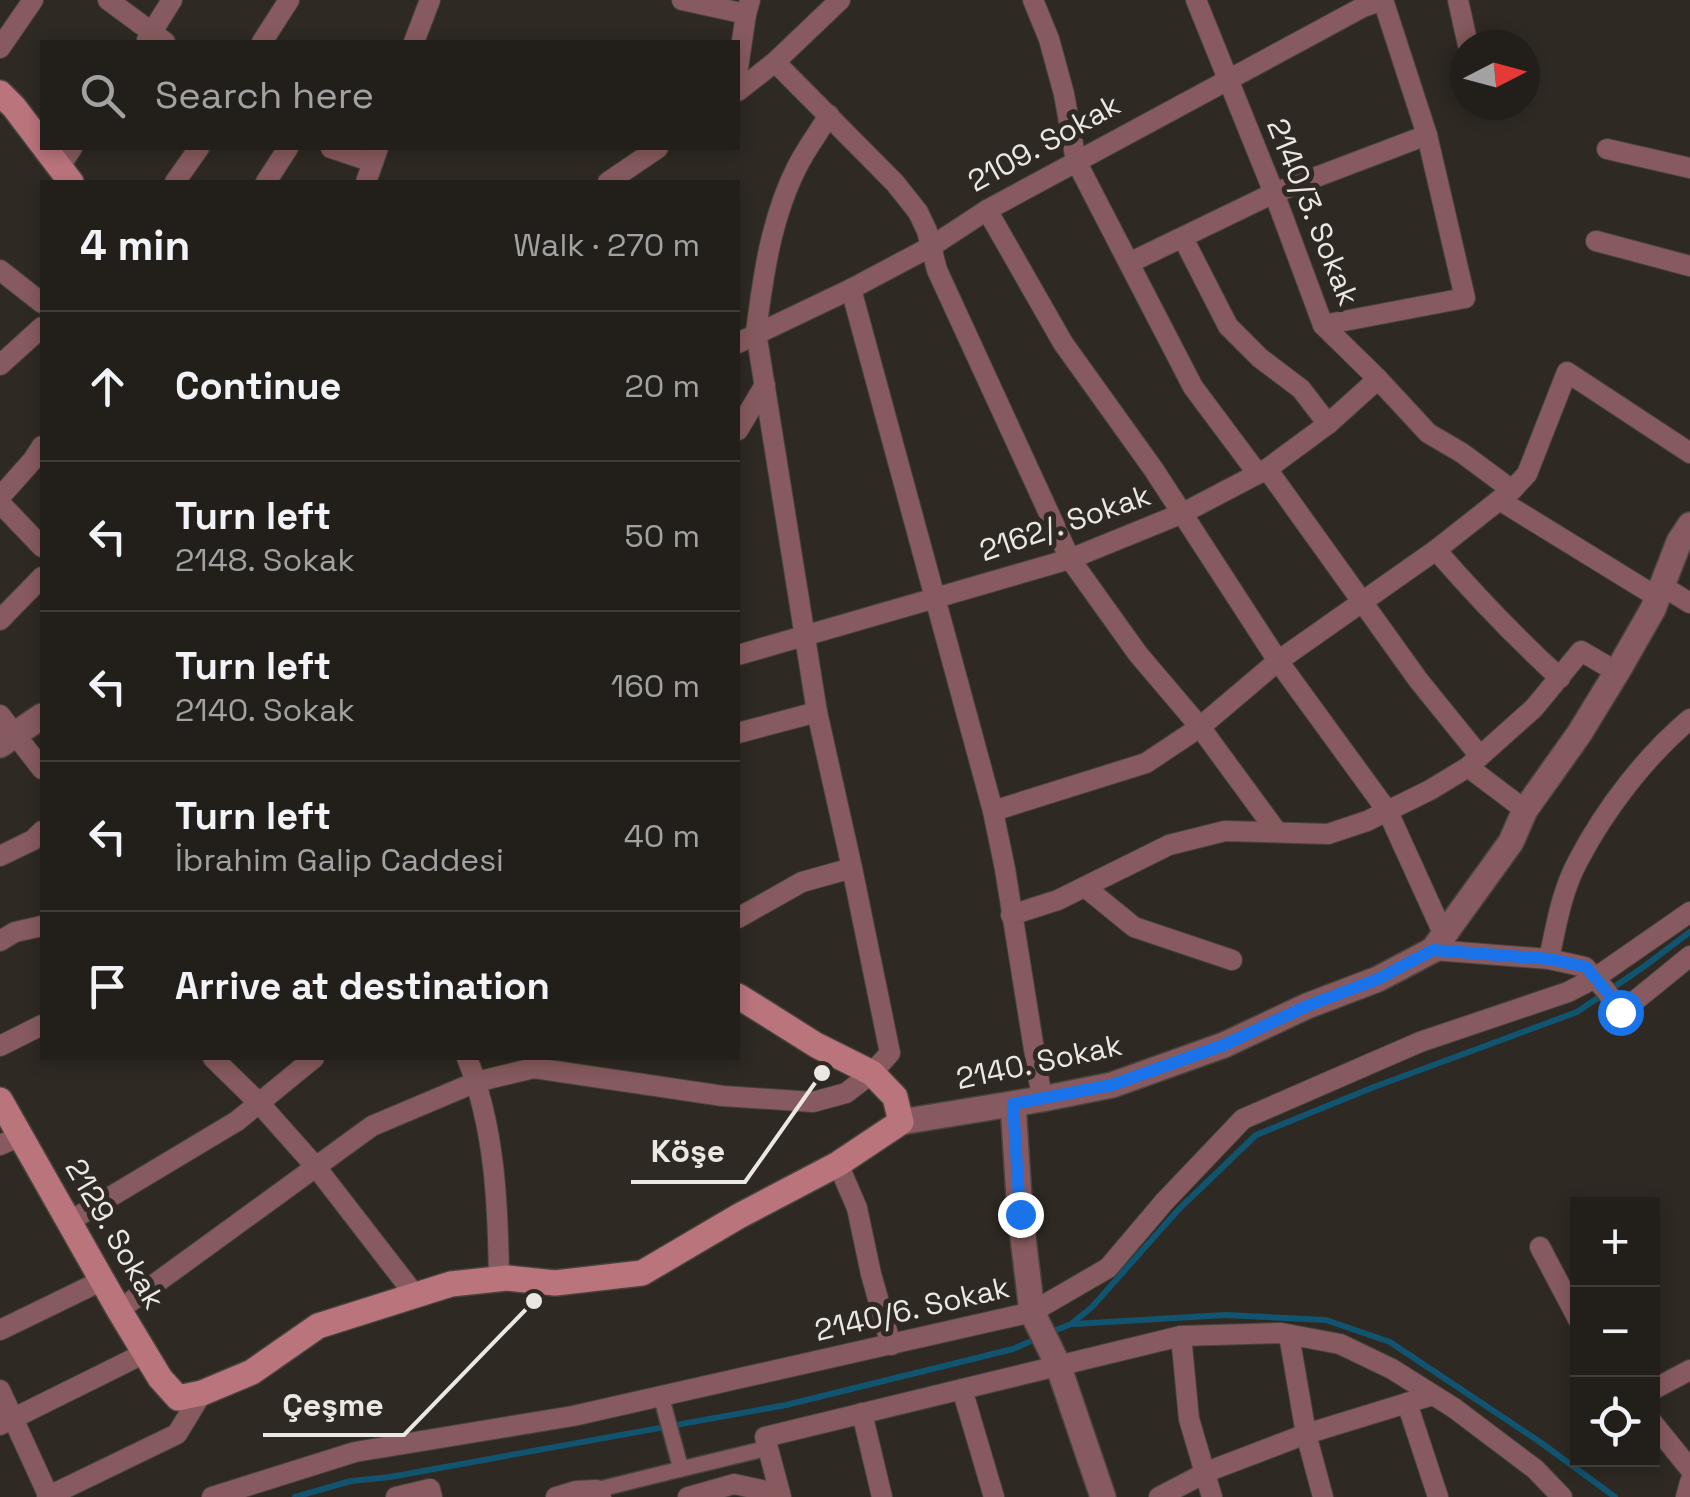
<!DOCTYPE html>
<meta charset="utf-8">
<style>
body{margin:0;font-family:"Space Grotesk",sans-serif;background:#2e2c27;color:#f1f3f6}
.controls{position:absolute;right:30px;bottom:30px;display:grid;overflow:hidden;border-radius:0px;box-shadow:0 5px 15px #0003}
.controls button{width:90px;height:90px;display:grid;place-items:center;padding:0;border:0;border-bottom:2px solid #3f3d39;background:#221f1a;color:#f1f3f6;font:50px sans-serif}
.compass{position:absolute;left:1450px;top:30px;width:90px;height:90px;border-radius:50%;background:#221f1a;box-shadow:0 5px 15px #0003;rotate:84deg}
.stop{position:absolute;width:30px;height:30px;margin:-22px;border:8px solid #1a73e8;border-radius:50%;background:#fff}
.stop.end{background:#1a73e8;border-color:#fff;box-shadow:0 2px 10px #0008}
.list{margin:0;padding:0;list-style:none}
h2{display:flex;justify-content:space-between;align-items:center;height:130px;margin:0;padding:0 40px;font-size:42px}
h2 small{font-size:32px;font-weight:400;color:#a2a2a2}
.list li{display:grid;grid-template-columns:65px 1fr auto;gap:30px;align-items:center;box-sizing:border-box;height:150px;padding:0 40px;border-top:2px solid #3f3d39}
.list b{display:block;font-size:38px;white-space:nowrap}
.list p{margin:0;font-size:32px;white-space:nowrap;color:#a2a2a2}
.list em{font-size:32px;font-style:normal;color:#a2a2a2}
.icon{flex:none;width:55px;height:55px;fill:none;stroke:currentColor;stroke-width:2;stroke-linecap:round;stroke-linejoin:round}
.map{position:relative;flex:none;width:1690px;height:1497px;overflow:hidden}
.search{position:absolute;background:#221f1a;box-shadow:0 5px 15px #0003;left:40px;top:40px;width:700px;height:110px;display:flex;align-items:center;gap:25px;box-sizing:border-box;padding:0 35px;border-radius:0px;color:#a2a2a2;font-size:38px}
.panel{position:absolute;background:#221f1a;box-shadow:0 5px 15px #0003;left:40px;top:180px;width:700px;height:880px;border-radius:0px}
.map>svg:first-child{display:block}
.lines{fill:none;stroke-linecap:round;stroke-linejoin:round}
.stream{stroke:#105470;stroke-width:6}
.pedestrian-casing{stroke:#48443d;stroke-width:18}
.minor-casing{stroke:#48443d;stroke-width:22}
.tertiary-casing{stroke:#48443d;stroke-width:28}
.secondary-casing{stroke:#48443d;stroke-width:28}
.pedestrian{stroke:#865a5e;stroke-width:15}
.minor{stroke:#865a5e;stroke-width:20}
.tertiary{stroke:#865a5e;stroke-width:25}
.secondary{stroke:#ba747c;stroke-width:25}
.route{stroke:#1a73e8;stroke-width:12}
.labels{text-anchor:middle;stroke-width:10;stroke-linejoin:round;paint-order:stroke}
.street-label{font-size:30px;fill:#ebe8e3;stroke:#2e2922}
.leader{fill:none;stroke:#ebe8e3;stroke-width:4}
.callout-dot{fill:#ebe8e3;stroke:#2e2922;stroke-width:4}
.callout-label{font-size:32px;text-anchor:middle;font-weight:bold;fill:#ebe8e3;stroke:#2e2922;stroke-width:10;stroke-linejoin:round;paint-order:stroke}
</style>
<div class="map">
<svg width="1690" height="1497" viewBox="0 0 1690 1497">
<rect width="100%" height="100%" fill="#2e2922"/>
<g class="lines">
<g class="stream">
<polyline points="1074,1324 1225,1315 1326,1320 1390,1342 1540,1442 1615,1497"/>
<polyline points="1051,1332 1071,1324 1092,1307 1179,1209 1256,1135 1374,1087 1577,1012 1642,968 1690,932"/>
<polyline points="295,1497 351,1481 390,1477 786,1405 1013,1349 1040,1337"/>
</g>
<g class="pedestrian-casing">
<g id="pedestrian">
<polyline points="661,1396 681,1469 768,1448"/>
<polyline points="596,1490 681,1469"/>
</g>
</g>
<g class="minor-casing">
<g id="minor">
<polyline points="108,0 165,42"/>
<polyline points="682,0 746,14"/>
<polyline points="1033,0 1049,39 1064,94 1076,161 1193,387 1258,474"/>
<polyline points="1196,0 1274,193 1323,325 1378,379 1428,433 1462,453 1512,490"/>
<polyline points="1458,0 1468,45"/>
<polyline points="147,40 172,0"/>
<polyline points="262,42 289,0"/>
<polyline points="414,42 430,0"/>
<polyline points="0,48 33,0"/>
<polyline points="775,62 895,183 918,212 927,231 937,270 1070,559 1138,654 1200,727 1278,661 1436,550 1512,490 1527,474 1567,372 1690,453"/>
<polyline points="738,68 746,14 750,0"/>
<polyline points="738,91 775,62 840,0"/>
<polyline points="331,148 373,162"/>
<polyline points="1607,149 1690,168"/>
<polyline points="59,167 72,148"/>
<polyline points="175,182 199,148"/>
<polyline points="266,182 288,148"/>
<polyline points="366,182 378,148"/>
<polyline points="608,182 658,148"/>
<polyline points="987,210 1063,343 1154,470 1278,661 1388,812 1443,933"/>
<polyline points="1183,238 1228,326 1260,358 1301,389 1328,424"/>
<polyline points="1596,241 1690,266"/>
<polyline points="1129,263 1274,193 1427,135"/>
<polyline points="0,270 42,303"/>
<polyline points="851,289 993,811 1005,869 1042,1099"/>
<polyline points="1323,325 1465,298 1427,135 1383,0"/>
<polyline points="738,343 851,289 932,246 987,210 1363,7 1383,0"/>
<polyline points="0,365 42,327"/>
<polyline points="738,430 765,385"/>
<polyline points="1267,469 1419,681 1479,755"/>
<polyline points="0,497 33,460 42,446"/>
<polyline points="1501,501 1657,597"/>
<polyline points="0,503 42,547"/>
<path d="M1436,550c40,46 80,88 124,128"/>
<polyline points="1662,586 1690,603"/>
<polyline points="0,620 42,577"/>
<polyline points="738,655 1070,559 1183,513 1267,469 1328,424 1378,379"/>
<polyline points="0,715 42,769"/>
<polyline points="738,733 817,712"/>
<polyline points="1468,767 1525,810"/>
<polyline points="993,811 1146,763 1200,727 1277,832"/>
<polyline points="0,856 33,840 42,831"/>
<polyline points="1085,887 1134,927 1232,960"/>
<polyline points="1011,915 1058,900 1169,845 1225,831 1328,834 1367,821 1430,790 1468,767 1534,708 1581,651 1617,672"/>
<polyline points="738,918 802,882 852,868"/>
<polyline points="0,941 15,932 42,926"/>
<path d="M1433,950l116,9c7,-33 13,-69 29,-98 27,-52 68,-105 112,-142"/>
<polyline points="1549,959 1585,967 1607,992 1620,1013 1690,956"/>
<polyline points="0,1046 42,1025"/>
<polyline points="213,1058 259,1103 316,1167 415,1295"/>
<path d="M467,1058c28,70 31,146 32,221"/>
<polyline points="0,1145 21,1136"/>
<polyline points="838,1164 857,1208 871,1274 891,1345"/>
<polyline points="70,1221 237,1121 314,1058"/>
<polyline points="1540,1247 1578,1319"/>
<path d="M119,1310l253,-184 104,-44 58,-14 189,28 90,6 33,-9 26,-20 18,-20 -38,-185 -35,-156 -61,-380c7,-55 15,-114 41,-165 9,-18 22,-35 32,-52"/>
<polyline points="0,1330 103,1280"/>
<polyline points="1289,1335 1306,1434 1323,1497"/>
<polyline points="1181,1336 1189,1419 1212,1497"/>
<polyline points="962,1389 994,1497"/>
<polyline points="0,1390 49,1497"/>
<polyline points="1652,1390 1690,1370"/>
<polyline points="1407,1403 1438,1497"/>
<polyline points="862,1413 882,1497"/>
<polyline points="1652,1422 1690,1469"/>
<polyline points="0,1425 145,1353"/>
<polyline points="47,1497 177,1434 202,1393"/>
<polyline points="212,1497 355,1452 573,1416 1032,1312 1108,1268 1164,1202 1243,1119 1420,1042 1568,992 1595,978 1690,912"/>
<polyline points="396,1497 430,1489 432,1497"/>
<polyline points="556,1497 576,1491 596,1490 601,1497"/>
<polyline points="688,1497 734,1484 780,1494"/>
<polyline points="781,1497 765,1437 1181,1336 1281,1333 1340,1344 1392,1369 1454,1408 1535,1469 1562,1497"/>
<polyline points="1159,1497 1209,1471 1306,1434 1433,1395"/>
<polyline points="1686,1497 1690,1482"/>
</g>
</g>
<g class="tertiary-casing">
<g id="tertiary">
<polyline points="0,745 42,716"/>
<polyline points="1013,1104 1020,1213 1032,1312 1058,1365 1103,1497"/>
<polyline points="901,1122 1042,1099 1112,1085 1224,1045 1307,1006 1378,979 1433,950 1511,842 1525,810 1579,734 1617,672 1653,609 1679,542 1690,525"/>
</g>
</g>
<g class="secondary-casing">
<g id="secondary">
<polyline points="0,93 14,107 42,144"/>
<polyline points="45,148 71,182"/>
<polyline points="0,1100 119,1310 160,1378 178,1398 202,1393 252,1372 318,1326 451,1284 507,1278 555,1283 642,1273 739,1216 838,1164 901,1122 895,1097 872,1073 816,1045 738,996"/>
</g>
</g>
<use href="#pedestrian" class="pedestrian"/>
<use href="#minor" class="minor"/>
<use href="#tertiary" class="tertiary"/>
<use href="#secondary" class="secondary"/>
</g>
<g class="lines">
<polyline class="route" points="1020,1214 1013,1104 1112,1085 1224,1045 1307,1006 1378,979 1433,950 1550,959 1586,967 1607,992 1620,1012"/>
</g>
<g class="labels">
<g class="street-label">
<text transform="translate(1044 143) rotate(-29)" y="10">2109. Sokak</text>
<text transform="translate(1313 212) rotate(68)" y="10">2140/3. Sokak</text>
<text transform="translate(1065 523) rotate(-19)" y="10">2162/. Sokak</text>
<text transform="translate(1039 1062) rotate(-12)" y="10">2140. Sokak</text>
<text transform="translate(115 1234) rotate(60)" y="10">2129. Sokak</text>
<text transform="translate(912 1309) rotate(-13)" y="10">2140/6. Sokak</text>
</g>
</g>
<path class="leader" d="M822 1073L745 1182H631M534 1301L404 1435H263"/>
<g class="callout-dot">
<circle cx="822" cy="1073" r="10"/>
<circle cx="534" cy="1301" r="10"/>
</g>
<g class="callout-label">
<text x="688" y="1162">Köşe</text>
<text x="333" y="1416">Çeşme</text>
</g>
</svg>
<div class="controls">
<button>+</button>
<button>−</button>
<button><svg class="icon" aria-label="locate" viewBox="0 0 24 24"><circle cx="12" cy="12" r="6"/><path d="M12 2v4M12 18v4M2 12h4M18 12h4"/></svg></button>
</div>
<svg class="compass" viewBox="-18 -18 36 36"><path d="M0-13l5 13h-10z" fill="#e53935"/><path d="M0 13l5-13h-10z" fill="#a2a2a2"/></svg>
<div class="stop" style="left:1620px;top:1012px"></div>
<div class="stop end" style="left:1020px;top:1214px"></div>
<div class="search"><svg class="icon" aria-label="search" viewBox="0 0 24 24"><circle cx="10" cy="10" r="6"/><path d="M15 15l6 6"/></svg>Search here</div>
<section class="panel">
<h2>4 min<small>Walk · 270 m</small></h2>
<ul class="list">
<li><svg class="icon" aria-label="ahead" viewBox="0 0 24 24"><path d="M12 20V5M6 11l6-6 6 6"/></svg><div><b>Continue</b></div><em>20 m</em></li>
<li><svg class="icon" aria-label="left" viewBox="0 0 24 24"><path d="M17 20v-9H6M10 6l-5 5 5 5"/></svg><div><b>Turn left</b><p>2148. Sokak</p></div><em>50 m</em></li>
<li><svg class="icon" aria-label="left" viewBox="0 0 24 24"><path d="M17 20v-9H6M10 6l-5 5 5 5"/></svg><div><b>Turn left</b><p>2140. Sokak</p></div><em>160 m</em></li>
<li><svg class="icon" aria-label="left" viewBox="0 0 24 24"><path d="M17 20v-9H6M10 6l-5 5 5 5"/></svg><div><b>Turn left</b><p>İbrahim Galip Caddesi</p></div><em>40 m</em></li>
<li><svg class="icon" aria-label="arrive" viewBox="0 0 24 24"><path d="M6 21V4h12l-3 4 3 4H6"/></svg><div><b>Arrive at destination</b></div></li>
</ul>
</section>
</div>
